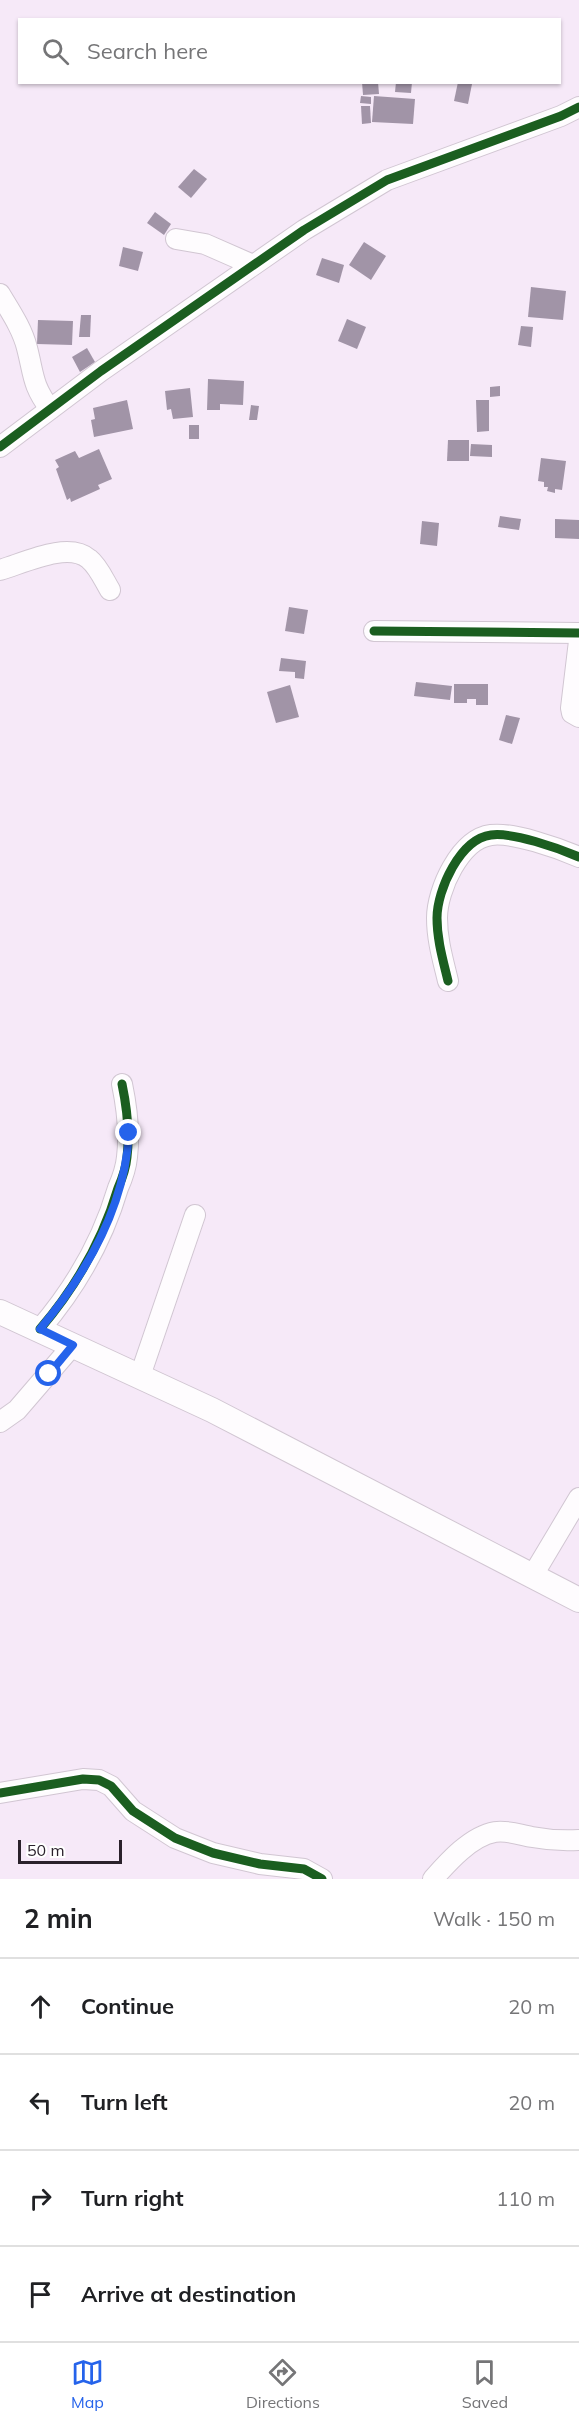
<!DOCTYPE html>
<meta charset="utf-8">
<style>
body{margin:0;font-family:Mulish,sans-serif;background:#f2f2f2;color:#202124}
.scale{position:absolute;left:18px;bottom:15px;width:104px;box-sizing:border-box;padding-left:6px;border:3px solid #2a212b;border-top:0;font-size:16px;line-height:21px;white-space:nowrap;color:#2a212b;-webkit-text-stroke:4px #fff;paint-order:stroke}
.stop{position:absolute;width:18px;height:18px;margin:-14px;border:4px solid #2563eb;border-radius:50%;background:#fff}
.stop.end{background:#2563eb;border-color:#fff;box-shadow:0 2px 6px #0008}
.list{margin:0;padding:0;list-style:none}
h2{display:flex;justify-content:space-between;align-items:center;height:78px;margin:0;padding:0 24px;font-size:26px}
h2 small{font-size:20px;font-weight:400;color:#757577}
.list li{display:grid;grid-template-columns:39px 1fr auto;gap:18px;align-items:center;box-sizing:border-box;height:96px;padding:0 24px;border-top:2px solid #e0e0e0}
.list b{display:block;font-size:22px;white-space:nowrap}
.list em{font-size:20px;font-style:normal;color:#757577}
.icon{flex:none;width:33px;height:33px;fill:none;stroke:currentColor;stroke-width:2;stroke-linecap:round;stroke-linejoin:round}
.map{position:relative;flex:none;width:579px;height:1879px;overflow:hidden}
.search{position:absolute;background:#fff;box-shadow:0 2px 4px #0004;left:18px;right:18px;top:18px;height:66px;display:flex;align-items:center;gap:15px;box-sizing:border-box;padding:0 21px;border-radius:0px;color:#757577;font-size:22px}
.sheet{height:462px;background:#fff}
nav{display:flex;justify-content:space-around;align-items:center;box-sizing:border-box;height:84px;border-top:2px solid #e0e0e0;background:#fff;font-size:16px;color:#757577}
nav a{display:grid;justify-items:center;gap:3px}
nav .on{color:#2563eb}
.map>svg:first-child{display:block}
.building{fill:#a194a7}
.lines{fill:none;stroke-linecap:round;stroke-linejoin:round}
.minor-casing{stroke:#d1c6d2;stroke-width:22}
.major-casing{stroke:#d1c6d2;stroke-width:26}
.minor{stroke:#fefcfe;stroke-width:20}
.major{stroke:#fefcfe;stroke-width:24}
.cycleway-casing{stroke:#fff;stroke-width:13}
.cycleway{stroke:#1b5e20;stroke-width:9}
.route{stroke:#2563eb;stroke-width:8}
</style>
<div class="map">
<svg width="579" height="1879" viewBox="0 0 579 1879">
<rect width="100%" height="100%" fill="#f6e9f8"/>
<g class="building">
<polygon points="362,82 378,82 379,94 363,95"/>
<polygon points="396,82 412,82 411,93 395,92"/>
<polygon points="458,82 472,84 468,104 454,101"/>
<polygon points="361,96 371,97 371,104 360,103"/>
<polygon points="374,96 415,99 413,124 372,122"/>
<polygon points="361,106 370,106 371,123 362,124"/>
<polygon points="194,169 207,179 191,198 178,187"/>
<polygon points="155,212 171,224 164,235 147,223"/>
<polygon points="364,242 386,256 371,280 349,265"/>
<polygon points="123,247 143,252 138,271 119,266"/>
<polygon points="322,258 344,265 339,283 316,275"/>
<polygon points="531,287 566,291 563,320 528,317"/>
<polygon points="81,315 91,315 90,337 79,337"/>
<polygon points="347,319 366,327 357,349 338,341"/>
<polygon points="38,320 73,321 72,345 37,344"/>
<polygon points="521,326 533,327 531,347 518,345"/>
<polygon points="87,348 95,362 80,372 72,357"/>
<polygon points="208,379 244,381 243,405 220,404 220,410 207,410"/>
<polygon points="500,386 500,396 490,397 490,387"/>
<polygon points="190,388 193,417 173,419 171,409 167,410 165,391"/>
<polygon points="127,400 133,429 94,437 91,420 95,419 93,408"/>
<polygon points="476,400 489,400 489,431 477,432"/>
<polygon points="251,405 259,406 257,420 249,420"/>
<rect x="189" y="425" width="10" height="14"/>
<polygon points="448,440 469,440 469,461 447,461"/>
<polygon points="471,444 492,445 492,457 470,456"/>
<polygon points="99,449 112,479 98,485 100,489 71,502 70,498 67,500 56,469 59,467 55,460 75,451 79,458"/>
<polygon points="541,458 566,461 562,490 555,489 555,493 547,491 548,487 544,487 544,482 538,481"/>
<polygon points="500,516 521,519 519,530 498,527"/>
<polygon points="555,519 579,520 579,539 555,538"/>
<polygon points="422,521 439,523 437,546 420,544"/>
<polygon points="289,607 308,610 304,634 285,631"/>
<polygon points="281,658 306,661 304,679 295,678 295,672 279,671"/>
<polygon points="416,682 452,686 450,700 414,696"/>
<polygon points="454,684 488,684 488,705 476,705 476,699 467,699 467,703 454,703"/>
<polygon points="290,685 299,717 276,723 267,692"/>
<polygon points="506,715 520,718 512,744 499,740"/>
</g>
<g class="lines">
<g class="minor-casing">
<g id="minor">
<polyline points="176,239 205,244 253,265"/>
<path d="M0,294c10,17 22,34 27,54 7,27 5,37 23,61"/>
<polyline points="0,447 101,371 304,230 387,180 561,116 579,107"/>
<path d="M0,570c24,-7 68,-29 89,-11 9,7 15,21 21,31"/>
<polyline points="374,631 579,633"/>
<polyline points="579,641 571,708 572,713 579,717"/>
<path d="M448,981c-5,-21 -11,-41 -11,-63 0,-28 23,-79 54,-83 22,-3 67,13 88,22"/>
<path d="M40,1329c36,-42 62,-87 78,-141 4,-9 8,-20 9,-31 3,-25 0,-49 -5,-73"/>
<polyline points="140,1376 195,1215"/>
<polyline points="0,1422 17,1410 73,1345"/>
<polyline points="533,1575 579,1498"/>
<polyline points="0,1793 83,1779 99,1780 111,1786 133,1811 175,1838 213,1853 260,1864 304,1869 322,1879"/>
<path d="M433,1879c15,-17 38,-43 62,-47 13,-2 25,3 37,5 16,3 31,4 47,3"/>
</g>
</g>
<g class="major-casing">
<polyline id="major" points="0,1312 212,1410 579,1600"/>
</g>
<use href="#minor" class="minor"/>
<use href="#major" class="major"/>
<g class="cycleway-casing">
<g id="cycleway">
<polyline points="0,447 101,371 304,230 387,180 561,116 579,107"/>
<polyline points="374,631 579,633"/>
<path d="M448,981c-5,-21 -11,-41 -11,-63 0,-28 23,-79 54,-83 22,-3 67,13 88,22"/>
<path d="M40,1329c36,-42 62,-87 78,-141 4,-9 8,-20 9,-31 3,-25 0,-49 -5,-73"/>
<polyline points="0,1793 83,1779 99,1780 111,1786 133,1811 175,1838 213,1853 260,1864 304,1869 322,1879"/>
</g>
</g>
<use href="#cycleway" class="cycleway"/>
</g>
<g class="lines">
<path class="route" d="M49,1374l24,-29 -33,-16c46,-55 85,-122 89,-196"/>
</g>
</svg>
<div class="scale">50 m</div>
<div class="stop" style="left:49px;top:1374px"></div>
<div class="stop end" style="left:129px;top:1133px"></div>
<div class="search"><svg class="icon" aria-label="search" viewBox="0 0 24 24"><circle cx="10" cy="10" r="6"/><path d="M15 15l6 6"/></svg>Search here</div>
</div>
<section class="sheet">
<h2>2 min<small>Walk · 150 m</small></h2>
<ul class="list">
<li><svg class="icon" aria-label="ahead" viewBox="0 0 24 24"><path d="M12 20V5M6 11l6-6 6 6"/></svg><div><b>Continue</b></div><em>20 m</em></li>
<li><svg class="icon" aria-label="left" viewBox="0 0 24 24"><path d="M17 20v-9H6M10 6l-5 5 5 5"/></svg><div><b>Turn left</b></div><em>20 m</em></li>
<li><svg class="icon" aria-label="right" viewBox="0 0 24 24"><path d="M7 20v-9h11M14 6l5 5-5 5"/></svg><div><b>Turn right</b></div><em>110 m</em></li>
<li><svg class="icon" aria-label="arrive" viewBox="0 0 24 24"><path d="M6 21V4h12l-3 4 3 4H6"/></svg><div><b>Arrive at destination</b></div></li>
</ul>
</section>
<nav>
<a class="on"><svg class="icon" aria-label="map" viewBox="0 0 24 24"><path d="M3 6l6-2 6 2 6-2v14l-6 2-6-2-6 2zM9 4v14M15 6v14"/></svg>Map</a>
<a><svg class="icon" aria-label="directions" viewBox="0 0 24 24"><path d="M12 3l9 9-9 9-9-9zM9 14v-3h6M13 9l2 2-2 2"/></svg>Directions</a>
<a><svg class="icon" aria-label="saved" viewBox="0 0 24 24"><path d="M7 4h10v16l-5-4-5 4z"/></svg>Saved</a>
</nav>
